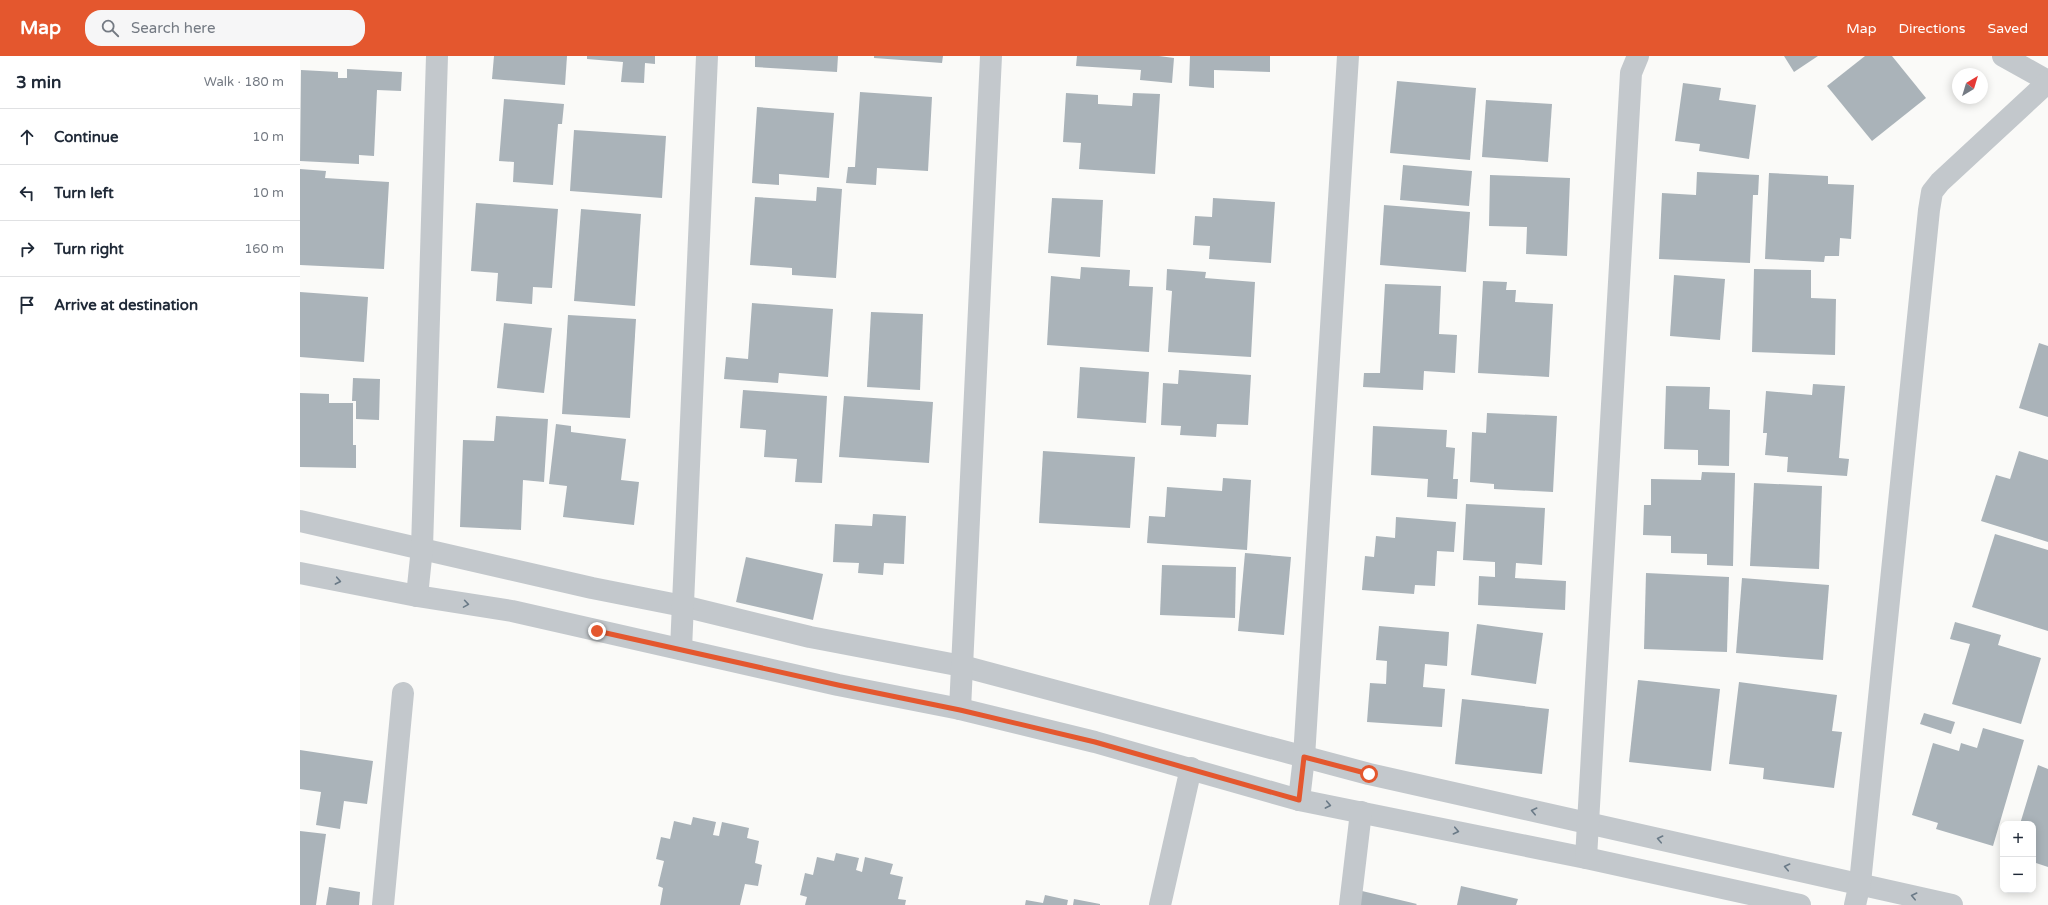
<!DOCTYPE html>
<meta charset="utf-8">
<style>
body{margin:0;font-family:"Varela Round",sans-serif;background:#f6f6f7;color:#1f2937}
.controls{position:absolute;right:12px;bottom:12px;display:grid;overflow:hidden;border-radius:8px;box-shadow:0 2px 10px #0003}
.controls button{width:36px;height:36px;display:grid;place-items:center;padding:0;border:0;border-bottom:1px solid #e0e1e3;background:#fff;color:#1f2937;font:20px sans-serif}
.compass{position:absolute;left:1652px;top:12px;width:36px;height:36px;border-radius:50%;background:#fff;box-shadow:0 2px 10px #0003;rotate:38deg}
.stop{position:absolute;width:12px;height:12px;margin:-9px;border:3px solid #e4572e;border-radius:50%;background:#fff}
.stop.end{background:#e4572e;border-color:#fff;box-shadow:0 1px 4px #0008}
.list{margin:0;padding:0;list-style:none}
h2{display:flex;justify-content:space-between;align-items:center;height:52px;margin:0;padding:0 16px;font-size:17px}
h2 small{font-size:13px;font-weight:400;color:#747a83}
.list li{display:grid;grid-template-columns:26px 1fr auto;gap:12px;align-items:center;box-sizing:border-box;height:56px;padding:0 16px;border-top:1px solid #e0e1e3}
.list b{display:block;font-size:15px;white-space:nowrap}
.list em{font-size:13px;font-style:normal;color:#747a83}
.icon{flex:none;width:22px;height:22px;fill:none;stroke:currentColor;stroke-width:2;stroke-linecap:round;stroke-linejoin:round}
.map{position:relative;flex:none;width:1748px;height:849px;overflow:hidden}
header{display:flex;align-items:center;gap:24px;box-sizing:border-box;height:56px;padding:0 20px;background:#e4572e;color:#fff}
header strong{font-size:19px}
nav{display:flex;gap:22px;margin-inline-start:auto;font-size:14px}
.search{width:280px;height:36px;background:#f6f6f7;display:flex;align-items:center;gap:10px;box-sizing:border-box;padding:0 14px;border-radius:16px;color:#747a83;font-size:15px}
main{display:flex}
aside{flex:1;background:#fff}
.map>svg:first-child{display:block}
.building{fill:#aab3b9}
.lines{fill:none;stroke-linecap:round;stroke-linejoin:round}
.minor{stroke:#c3c8cc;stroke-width:22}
.oneway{stroke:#6a7a87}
.route{stroke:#e4572e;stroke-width:5}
</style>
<header>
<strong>Map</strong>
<div class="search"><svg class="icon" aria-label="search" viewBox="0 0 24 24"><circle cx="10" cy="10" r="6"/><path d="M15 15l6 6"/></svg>Search here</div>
<nav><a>Map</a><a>Directions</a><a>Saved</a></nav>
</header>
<main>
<aside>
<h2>3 min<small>Walk · 180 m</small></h2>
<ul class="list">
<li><svg class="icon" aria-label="ahead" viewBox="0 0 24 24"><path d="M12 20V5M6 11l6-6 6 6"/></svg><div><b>Continue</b></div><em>10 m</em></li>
<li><svg class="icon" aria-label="left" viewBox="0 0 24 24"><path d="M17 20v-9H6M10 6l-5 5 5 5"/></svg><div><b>Turn left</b></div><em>10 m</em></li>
<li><svg class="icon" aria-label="right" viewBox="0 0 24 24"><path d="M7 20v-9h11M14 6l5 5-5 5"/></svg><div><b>Turn right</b></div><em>160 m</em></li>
<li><svg class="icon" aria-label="arrive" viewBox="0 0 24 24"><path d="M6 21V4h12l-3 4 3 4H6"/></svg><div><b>Arrive at destination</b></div></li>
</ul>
</aside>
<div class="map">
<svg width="1748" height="849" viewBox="0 0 1748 849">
<rect width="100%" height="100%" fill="#fafaf8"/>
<g class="building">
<polygon points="194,0 267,0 265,29 192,23"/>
<polygon points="287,0 355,0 355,8 345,7 344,27 321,26 323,6 287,3"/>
<polygon points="455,0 538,0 537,16 455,11"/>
<polygon points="574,0 643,0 642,7 574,2"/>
<polygon points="777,0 859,0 874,2 872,27 840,24 841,14 776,10"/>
<polygon points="890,0 970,0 970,16 914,14 914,32 889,30"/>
<polygon points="1484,0 1518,0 1494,16"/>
<polygon points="1565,0 1592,0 1626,42 1572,85 1527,30"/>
<polygon points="47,13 102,16 101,35 77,34 74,100 59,99 59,108 0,105 1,14 38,16 38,22 47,22"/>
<polygon points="1097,25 1176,32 1170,104 1090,97"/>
<polygon points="1383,27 1421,32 1419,44 1456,49 1449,103 1399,95 1400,88 1375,85"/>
<polygon points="560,36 632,41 628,115 577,112 576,129 546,127 548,111 555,111"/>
<polygon points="766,37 798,39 798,48 832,50 833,37 860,38 855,118 779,113 781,87 763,86"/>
<polygon points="204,43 264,48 262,68 258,68 253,129 213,126 214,106 199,105"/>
<polygon points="1186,44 1252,48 1248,106 1182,101"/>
<polygon points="457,51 534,57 529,122 479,118 479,129 452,127"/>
<polygon points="274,74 366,80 362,142 270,135"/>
<polygon points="1103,109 1172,115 1169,150 1100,144"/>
<polygon points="0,113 26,115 25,122 89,126 84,213 0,209"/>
<polygon points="1397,116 1459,119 1458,139 1453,139 1450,207 1359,203 1362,137 1396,139"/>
<polygon points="1469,117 1528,120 1528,128 1554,129 1551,183 1540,182 1539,200 1525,200 1524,206 1465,203"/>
<polygon points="1190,119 1270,122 1267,200 1226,198 1227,171 1189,170"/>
<polygon points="517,131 542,133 536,222 492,219 492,212 450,209 455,141 516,145"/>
<polygon points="752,142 803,144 800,201 748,197"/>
<polygon points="913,142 975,146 971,207 909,203 910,190 893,189 895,160 912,161"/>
<polygon points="176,147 258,153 252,232 233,231 232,248 196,245 198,217 171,215"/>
<polygon points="1084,149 1170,156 1166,216 1080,209"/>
<polygon points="281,153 341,158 335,250 274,245"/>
<polygon points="781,211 830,214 829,230 853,231 849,296 747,289 751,220 780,223"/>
<polygon points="867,213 906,216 905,222 955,226 951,301 868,296 872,235 866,234"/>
<polygon points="1454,213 1511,214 1511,242 1536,243 1535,299 1452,296"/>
<polygon points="1374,219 1425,223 1420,284 1370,280"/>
<polygon points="1183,225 1207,226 1206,234 1216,234 1215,246 1253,248 1249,321 1178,317"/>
<polygon points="1085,228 1141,230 1139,278 1157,279 1155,317 1124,315 1123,334 1063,331 1064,317 1080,317"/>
<polygon points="0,236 68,241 64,306 0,301"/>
<polygon points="452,247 533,253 528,321 479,317 478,327 424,323 426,301 448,303"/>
<polygon points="571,256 623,258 620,334 567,331"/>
<polygon points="268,259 336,263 330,362 262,358"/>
<polygon points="204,267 252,272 244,337 197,332"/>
<polygon points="1739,287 1748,290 1748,361 1719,352"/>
<polygon points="780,311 849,316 846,367 777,362"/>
<polygon points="879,314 951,319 948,369 917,368 916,381 880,379 881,370 861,369 863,327 878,328"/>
<polygon points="53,322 80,323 79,364 56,363 56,345 52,345"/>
<polygon points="1513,328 1545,330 1539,402 1549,403 1547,420 1487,416 1488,401 1465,399 1467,377 1463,377 1466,335 1512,339"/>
<polygon points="1366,330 1410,331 1409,353 1430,354 1429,410 1398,409 1398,394 1364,393"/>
<polygon points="443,334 527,340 522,427 495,426 497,403 464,401 466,374 440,372"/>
<polygon points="0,337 29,338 29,347 53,347 53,389 56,389 56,412 0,411"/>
<polygon points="544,340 633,346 629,407 539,401"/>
<polygon points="1187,357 1257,360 1253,436 1194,433 1194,428 1170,426 1172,376 1186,377"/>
<polygon points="196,360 248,363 244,426 223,424 221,474 160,471 163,384 194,385"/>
<polygon points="256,368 271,370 271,376 326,383 321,424 339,426 334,469 263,461 267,430 249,428"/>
<polygon points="1073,370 1147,374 1146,391 1155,392 1153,423 1158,423 1157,443 1127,441 1128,423 1071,419"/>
<polygon points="743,395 835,401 830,472 739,467"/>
<polygon points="1719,395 1748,404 1748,486 1681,465 1696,419 1710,423"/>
<polygon points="1402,416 1435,417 1433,510 1407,509 1407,498 1371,497 1371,480 1343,479 1344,449 1351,449 1351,423 1401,424"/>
<polygon points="923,422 951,424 947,494 847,487 849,460 865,461 867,431 922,435"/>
<polygon points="1454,427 1522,430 1519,513 1450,510"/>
<polygon points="1166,448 1245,452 1242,509 1216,507 1215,522 1266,525 1265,554 1178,549 1179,520 1195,521 1195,506 1163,504"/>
<polygon points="573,458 606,460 604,508 584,507 583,519 558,517 559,507 533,506 535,468 572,470"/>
<polygon points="1096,461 1156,466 1154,496 1137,495 1135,530 1115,529 1114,538 1062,534 1065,500 1074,501 1076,480 1095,482"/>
<polygon points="1695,478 1748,494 1748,575 1672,551"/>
<polygon points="945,497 991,501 984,579 938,575"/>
<polygon points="446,501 523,518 513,564 436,546"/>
<polygon points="862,509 936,511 935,562 860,559"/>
<polygon points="1346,517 1429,521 1427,596 1344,593"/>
<polygon points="1442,522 1529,529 1523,604 1436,597"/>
<polygon points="1655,566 1701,579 1698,589 1741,602 1721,668 1652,648 1670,588 1650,583"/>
<polygon points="1177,568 1243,577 1236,628 1171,619"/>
<polygon points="1079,570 1149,576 1147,610 1125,608 1123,631 1145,633 1142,671 1067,666 1070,627 1086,628 1087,605 1076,604"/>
<polygon points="1338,624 1420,633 1411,715 1329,706"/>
<polygon points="1439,626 1537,639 1532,675 1542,676 1534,732 1463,723 1464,712 1429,708"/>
<polygon points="1162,643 1249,653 1242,718 1155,708"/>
<polygon points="1624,657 1655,666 1651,678 1620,668"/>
<polygon points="1683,672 1724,684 1693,790 1636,773 1638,767 1612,759 1633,687 1659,695 1661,687 1677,692"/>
<polygon points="0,694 73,705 67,748 44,745 40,773 16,769 21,736 0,733"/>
<polygon points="1738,709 1748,713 1748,811 1733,806 1733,768 1720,768"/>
<polygon points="393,761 416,766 413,779 419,780 422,766 449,772 447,782 459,785 455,807 462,809 458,830 445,828 440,849 360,849 363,832 358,830 364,805 356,803 361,781 370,783 374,765 391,769"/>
<polygon points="0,775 26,778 16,849 0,849"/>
<polygon points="536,797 559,802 556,814 562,816 565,801 593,808 590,818 603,821 598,843 606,844 605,849 505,849 507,841 500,839 505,817 513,819 517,801 534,805"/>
<polygon points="1161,830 1218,843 1216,849 1157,849"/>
<polygon points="29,831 60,836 59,849 26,849"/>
<polygon points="1062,835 1117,848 1116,849 1059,849"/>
<polygon points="745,839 768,844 767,849 725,849 726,844 743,847"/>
<polygon points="774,843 800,848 800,849 773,849"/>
</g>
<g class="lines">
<g class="minor">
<polyline points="1703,0 1748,25"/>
<polyline points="0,465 292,532 383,550 510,581 662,610 1069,718 1652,849"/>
<polyline points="0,517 117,540 212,555 538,629 660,653 795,686 999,744 1286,802 1500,849"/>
<polyline points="117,540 122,492 137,0"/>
<polyline points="381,593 407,0"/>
<polyline points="660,653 691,0"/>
<polyline points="999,744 1004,701 1048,0"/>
<polyline points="1286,802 1331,17 1338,0"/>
<polyline points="83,849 103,637"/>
<polyline points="860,849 891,712"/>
<polyline points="1050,849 1061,756"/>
<polyline points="1555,849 1560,827 1629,154 1632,136 1640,126 1748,26"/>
</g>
</g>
<defs><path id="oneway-chevron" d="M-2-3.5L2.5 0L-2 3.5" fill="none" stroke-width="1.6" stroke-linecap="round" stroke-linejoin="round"/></defs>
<g class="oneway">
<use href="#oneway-chevron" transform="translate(38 525) rotate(11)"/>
<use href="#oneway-chevron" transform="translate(166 548) rotate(9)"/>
<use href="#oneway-chevron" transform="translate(1028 749) rotate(11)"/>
<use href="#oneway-chevron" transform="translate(1234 755) rotate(-167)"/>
<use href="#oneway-chevron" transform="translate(1156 775) rotate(12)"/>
<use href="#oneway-chevron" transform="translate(1360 783) rotate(-168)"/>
<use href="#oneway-chevron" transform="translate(1487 811) rotate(-168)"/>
<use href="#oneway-chevron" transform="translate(1614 840) rotate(-167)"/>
</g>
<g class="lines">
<polyline class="route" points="297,575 538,629 660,654 795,686 999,744 1004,701 1069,718"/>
</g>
</svg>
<div class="controls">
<button>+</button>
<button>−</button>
</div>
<svg class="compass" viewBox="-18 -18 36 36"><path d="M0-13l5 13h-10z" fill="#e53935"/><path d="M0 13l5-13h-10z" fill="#747a83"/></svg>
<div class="stop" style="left:1069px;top:718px"></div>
<div class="stop end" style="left:297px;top:575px"></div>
</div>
</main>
